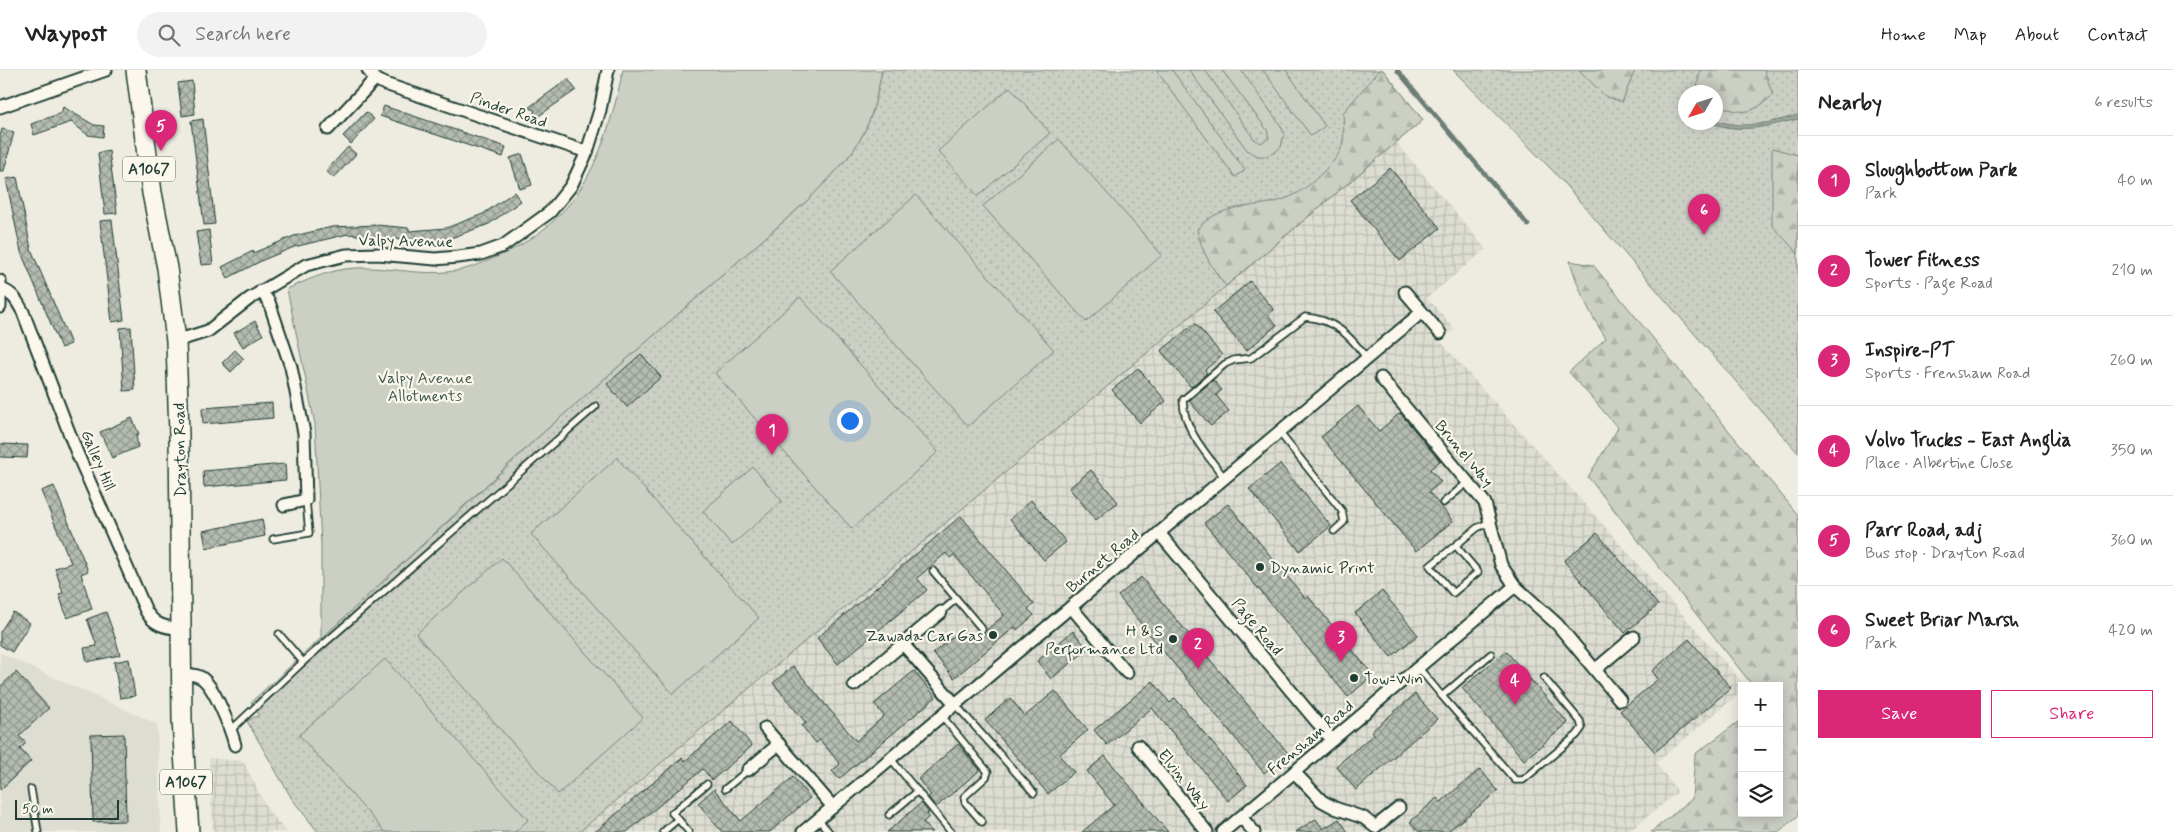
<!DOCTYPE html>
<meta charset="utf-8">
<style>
body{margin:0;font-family:Mynerve,sans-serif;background:#f2f2f2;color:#222}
.controls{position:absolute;right:15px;bottom:15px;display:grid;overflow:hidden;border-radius:0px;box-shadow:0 2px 12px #0003}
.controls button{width:45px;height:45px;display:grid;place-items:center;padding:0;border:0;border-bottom:1px solid #e0e0e0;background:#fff;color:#222;font:25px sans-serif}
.compass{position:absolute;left:1678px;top:15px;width:45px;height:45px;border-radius:50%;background:#fff;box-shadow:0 2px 12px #0003;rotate:231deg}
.scale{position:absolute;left:15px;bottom:12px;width:104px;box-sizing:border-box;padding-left:5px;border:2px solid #1f3d34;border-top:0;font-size:14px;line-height:18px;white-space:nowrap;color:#1f3d34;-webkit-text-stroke:4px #fbf7ec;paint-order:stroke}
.you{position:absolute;left:849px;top:350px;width:18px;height:18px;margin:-12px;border:4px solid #fff;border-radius:50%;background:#1a73e8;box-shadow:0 0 0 8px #1a73e833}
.badge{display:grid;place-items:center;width:32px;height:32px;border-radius:50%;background:#db2777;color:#fff;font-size:16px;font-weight:700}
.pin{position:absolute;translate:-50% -41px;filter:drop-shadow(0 1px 2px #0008)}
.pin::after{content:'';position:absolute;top:26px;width:18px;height:15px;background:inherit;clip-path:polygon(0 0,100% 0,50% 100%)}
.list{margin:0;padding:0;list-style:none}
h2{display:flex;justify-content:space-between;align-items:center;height:65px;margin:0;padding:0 20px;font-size:21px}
h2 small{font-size:16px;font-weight:400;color:#767676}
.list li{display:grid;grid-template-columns:32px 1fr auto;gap:15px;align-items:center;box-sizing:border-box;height:90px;padding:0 20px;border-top:1px solid #e0e0e0}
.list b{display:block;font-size:19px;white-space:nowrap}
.list p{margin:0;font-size:16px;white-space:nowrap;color:#767676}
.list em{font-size:16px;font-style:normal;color:#767676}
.actions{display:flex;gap:10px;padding:15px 20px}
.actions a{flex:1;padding:11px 0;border:1px solid #db2777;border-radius:0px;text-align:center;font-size:18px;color:#db2777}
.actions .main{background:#db2777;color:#fff}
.icon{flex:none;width:28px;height:28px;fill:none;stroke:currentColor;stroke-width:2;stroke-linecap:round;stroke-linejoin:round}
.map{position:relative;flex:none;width:1798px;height:762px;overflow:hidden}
header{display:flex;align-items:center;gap:30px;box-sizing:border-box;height:70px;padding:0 25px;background:#fff;border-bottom:1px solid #e0e0e0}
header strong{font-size:24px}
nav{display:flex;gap:28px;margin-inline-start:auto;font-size:18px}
.search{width:350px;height:45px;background:#f2f2f2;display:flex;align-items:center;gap:12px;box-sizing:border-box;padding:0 18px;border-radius:28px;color:#767676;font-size:19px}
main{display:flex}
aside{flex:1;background:#fff}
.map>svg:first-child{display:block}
.built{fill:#ddddd2}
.industrial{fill:url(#industrial-grid)}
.grass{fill:url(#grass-dots);stroke:#75867c;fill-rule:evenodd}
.forest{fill:url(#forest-firs);stroke:#75867c}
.garden{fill:#cbcfc4;stroke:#75867c}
.water{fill:url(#water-ripples);stroke:#6c7d74}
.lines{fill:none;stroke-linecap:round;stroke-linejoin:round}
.stream{stroke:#6c7d74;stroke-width:4.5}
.building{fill:url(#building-cross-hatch);stroke:#1f3d34}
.lane-casing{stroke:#1f3d34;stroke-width:9}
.street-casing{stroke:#1f3d34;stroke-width:15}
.primary-casing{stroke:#1f3d34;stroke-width:22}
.lane{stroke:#fbf7ec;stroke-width:5.5}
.street{stroke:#fbf7ec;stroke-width:11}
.primary{stroke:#fbf7ec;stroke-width:19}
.poi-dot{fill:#1f3d34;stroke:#fbf7ec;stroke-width:2}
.labels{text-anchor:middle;stroke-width:4.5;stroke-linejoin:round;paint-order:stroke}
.shield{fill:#fbf7ec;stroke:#61756b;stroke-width:1}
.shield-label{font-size:15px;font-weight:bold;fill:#1f3d34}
.street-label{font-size:16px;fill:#1f3d34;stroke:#fbf7ec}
.park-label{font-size:16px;fill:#415a51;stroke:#fbf7ec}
.poi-label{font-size:16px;fill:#1f3d34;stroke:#fbf7ec;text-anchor:start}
</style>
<header>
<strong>Waypost</strong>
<div class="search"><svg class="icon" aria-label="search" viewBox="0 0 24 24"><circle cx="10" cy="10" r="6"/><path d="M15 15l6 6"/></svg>Search here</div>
<nav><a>Home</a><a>Map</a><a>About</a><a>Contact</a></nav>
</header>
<main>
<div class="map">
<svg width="1798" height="762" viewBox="0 0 1798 762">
<defs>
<pattern id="industrial-grid" width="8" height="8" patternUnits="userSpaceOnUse" patternTransform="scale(1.25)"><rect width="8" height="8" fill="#ddddd2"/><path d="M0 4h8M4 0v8" fill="none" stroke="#bdbfb5"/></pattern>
<pattern id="grass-dots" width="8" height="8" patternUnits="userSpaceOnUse" patternTransform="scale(1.25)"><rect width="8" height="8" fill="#cbcfc4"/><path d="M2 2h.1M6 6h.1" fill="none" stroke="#aeb3a9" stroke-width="1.8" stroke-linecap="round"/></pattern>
<pattern id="forest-firs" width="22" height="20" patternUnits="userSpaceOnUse" patternTransform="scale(1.25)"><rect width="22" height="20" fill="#cbcfc4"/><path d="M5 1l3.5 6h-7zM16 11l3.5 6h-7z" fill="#aeb3a9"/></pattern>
<pattern id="water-ripples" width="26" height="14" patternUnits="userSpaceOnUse" patternTransform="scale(1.25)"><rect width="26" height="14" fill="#9fa89f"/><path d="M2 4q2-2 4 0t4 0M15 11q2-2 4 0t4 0" fill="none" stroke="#818a82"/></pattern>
<pattern id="building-cross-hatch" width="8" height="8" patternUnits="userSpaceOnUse" patternTransform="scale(1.25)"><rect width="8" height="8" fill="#b4bbb0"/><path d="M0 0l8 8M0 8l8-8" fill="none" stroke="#929990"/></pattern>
</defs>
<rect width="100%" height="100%" fill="#eeece1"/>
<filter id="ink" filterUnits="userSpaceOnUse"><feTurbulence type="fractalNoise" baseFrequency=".02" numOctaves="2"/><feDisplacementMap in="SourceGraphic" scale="10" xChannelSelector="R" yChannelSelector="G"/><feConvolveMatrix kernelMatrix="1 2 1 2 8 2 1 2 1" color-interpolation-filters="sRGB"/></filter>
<g filter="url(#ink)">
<polygon class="built" points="0,583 157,654 161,762 0,762"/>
<g class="industrial">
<polygon points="1396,72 1486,179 1427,228 1455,259 1440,271 1746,616 1742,616 1742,621 1656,693 1678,722 1628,762 579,762"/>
<polygon points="209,688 243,691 268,740 286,762 213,762"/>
</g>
<g class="grass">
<path d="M882,0h501l40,50 -844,712h-261l-26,-33 -45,-78 12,-6 -8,-13 208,-190 78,-74 271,-238c20,-21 45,-43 57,-70 9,-18 13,-40 17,-60z"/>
<path d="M1453,0h345v383l-244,-281zM1686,22h30v30h-30z"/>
</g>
<g class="forest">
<path d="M1379,0h4l40,50 -197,166c-14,-17 -24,-34 -29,-56 20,-25 49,-22 78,-28 18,-4 33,-15 45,-27 24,-23 25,-29 23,-62z"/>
<polygon points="1579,0 1635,0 1622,32 1605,26"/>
<path d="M1700,0h64l9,25c-24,21 -28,19 -57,10v-13h-16l-3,-4z"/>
<polygon points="1772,78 1798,85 1798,184 1772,155"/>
<path d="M1570,191l23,4 205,250v301l-20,16h-127l41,-33 3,-45 47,-35v94h37v-127h-26l-165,-209 30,-49 -49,-56 37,-34c-16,-23 -28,-49 -36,-77z"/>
</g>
<g class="garden">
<path d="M623,0h259c-4,20 -8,42 -17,60 -12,27 -37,49 -57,70l-271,238 -216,201v-94l-6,-121 -28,-135c18,-8 38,-17 58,-20 36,-5 73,8 110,2 15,-2 32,-10 46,-16 82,-37 104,-103 122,-185z"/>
<polygon points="1156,0 1172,0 1245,100 1235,107"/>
<path d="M1189,0h16l49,69 7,4 8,-5 -2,-8 -45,-60h19l40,56 3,8 -3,13c-10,10 -22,13 -34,3z"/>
<polygon points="1263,0 1286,0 1325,56 1311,66"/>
<polygon points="1010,17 1050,63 978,126 938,81"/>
<polygon points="1059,69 1162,185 1086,252 983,136"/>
<polygon points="916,125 1054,280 968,356 830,201"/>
<polygon points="800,227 938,382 852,459 715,303"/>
<polygon points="617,388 759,548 673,624 531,464"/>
<polygon points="753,397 782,431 732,475 703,441"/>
<polygon points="502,488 643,648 558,724 416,564"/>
<polygon points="385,589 528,750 515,762 385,762 299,665"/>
</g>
<path class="water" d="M1798,45v4c-29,7 -57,15 -86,4l4,-1v-2c28,10 54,3 82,-5z"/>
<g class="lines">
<polyline class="stream" points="1397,0 1528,155"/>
</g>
<g class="building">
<polygon points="568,9 576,20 530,52 535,40 528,38"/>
<polygon points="192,11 195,44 182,46 178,13"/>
<polygon points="384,36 506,77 503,87 380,46"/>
<polygon points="63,37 94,55 104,56 103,67 88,65 71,52 34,65 31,54 61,43"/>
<polygon points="366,42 374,49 351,74 343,66"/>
<polygon points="203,49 215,154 204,155 191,51"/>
<polygon points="2,59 14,62 4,101 0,101 0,66"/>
<polygon points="348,77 356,84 334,108 326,101"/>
<polygon points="109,81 117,143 105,144 98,83"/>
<polygon points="522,84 532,115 520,119 510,88"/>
<polygon points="1390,98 1440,158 1400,191 1350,130"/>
<polygon points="17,107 31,179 71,274 61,278 21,182 6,109"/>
<polygon points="514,122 521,131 489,154 451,168 413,171 348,164 294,177 263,190 228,208 222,197 253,181 253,183 294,166 332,157 376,155 409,158 409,161 446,158 483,144"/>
<polygon points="112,150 124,250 112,252 100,151"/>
<polygon points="209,160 213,194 201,195 196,162"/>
<polygon points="1250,211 1274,240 1268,245 1277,255 1246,281 1213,242"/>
<polygon points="255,251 263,265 243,277 234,263"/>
<polygon points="1195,253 1222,285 1205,300 1207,303 1191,317 1161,281"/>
<polygon points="131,257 135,320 124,321 120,258"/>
<polygon points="235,280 244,289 231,302 222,293"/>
<polygon points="641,284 661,307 627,337 607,314"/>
<polygon points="1138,298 1166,331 1140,353 1112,320"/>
<polygon points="1213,310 1222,320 1216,325 1229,341 1211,356 1189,331"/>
<polygon points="272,333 273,348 203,354 202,338"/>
<polygon points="1358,336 1379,361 1400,343 1440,391 1430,399 1441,412 1429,422 1453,451 1416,481 1321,367"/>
<polygon points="132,348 139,364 136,365 138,377 112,388 100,362"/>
<polygon points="0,374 28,375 27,388 0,387"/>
<polygon points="285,394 286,410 204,417 203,401"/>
<polygon points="1280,394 1331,456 1300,481 1249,419"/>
<polygon points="1091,400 1118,432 1096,450 1069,418"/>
<polygon points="54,416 88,501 81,504 92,539 67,548 59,524 63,523 55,498 71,493 41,421"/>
<polygon points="1031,430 1066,472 1044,490 1010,449"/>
<polygon points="1228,434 1305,528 1308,526 1373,605 1348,627 1204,453"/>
<polygon points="961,446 1034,534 1028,539 1034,545 1017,560 1015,557 954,608 933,583 961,560 971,573 1004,545 954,485 950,488 946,483 917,508 927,520 838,594 817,568"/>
<polygon points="262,449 265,466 206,478 203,461"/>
<polygon points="1597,463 1658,535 1625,563 1564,491"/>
<polygon points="1141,507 1288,683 1264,703 1118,526"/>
<polygon points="1382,521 1418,565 1391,587 1355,543"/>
<polygon points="13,542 30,553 12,582 0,575 0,562"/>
<polygon points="106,542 116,570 120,585 87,592 84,578 97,576 87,549"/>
<polygon points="1073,561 1088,579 1051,609 1037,591"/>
<polygon points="1689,569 1731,618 1655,682 1620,641 1658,609 1652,601"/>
<polygon points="1506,581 1568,653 1524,690 1462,618"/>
<polygon points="129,589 135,626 120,628 114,592"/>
<polygon points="793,596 856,671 884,646 874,634 914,601 936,627 839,709 832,701 840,694 820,670 816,673 802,656 806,653 773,613"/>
<polygon points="16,602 49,638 19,666 26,673 20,679 31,691 0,720 0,617"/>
<polygon points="1153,611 1170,633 1175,628 1247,715 1228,731 1152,638 1107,675 1094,660"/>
<polygon points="1055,621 1088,660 1059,685 1074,702 1048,724 985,650 1010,628 1025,646"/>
<polygon points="1415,624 1437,649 1356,720 1336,696 1374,664 1372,661"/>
<polygon points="732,651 752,676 712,710 703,699 627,762 595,762 682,688 685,691"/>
<polygon points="124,664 126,751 93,752 91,665"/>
<polygon points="958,674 980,700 936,737 928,727 931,725 918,709"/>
<polygon points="1105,686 1168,762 1082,762 1114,735 1087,701"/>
<polygon points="1480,699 1498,721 1447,762 1419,762 1410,752 1437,728 1441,732"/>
<polygon points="793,707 810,728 770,762 722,762 698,733 714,719 741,751"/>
<polygon points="921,733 929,743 927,744 929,747 923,752 932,762 887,762"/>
<polygon points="1316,749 1323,759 1339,749 1348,762 1295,762"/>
</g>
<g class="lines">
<g class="lane-casing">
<g id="lane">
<polyline points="1279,362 1342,441 1344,452 1334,461"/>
<path d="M1224,407c-16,-21 -41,-48 -41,-77l42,-36 9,-4 17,-2 54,-41c29,2 46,19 62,42"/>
<polyline points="1443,433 1468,412"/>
<polyline points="273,469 309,463 306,430"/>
<polyline points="1456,476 1478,502 1453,523 1430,496 1477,458 1490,452"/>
<polyline points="933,501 982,559"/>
<polyline points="941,542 956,529"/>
<polyline points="303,592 596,336"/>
<polyline points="1418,597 1442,626 1491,584"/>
<polyline points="1442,626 1515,710 1523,710 1577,665 1582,658 1580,651 1544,608"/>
<polyline points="955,634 1034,723"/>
<polyline points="942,646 988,702 986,707 964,727 965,732 982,752"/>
<polyline points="231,660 303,592 279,564"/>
<polyline points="891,689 951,762"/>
<polyline points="31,719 38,762"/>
<polyline points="725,719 748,700"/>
<polyline points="889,745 918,721"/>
<polyline points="678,749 672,743 707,714"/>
<polyline points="818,749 829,762"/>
<polyline points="663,762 678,749 689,762"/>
</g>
</g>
<g class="street-casing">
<g id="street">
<polyline points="368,0 375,9 385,14 587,82"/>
<polyline points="0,37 106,0"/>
<polyline points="328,59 375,9"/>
<path d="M1,219c12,4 16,12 22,23l54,141 69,158c8,14 19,17 35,17"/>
<polyline points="261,221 269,232 291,297 304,363 306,430 284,435"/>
<polyline points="1405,222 1440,263"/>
<polyline points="0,237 0,211"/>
<polyline points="176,271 208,261 249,229 306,195 346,185 378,184 435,189 458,187 481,184 503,176 550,142 571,116 587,82 600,40 608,0"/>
<polyline points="1381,308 1485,433 1501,495 1515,516 1557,554 1620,630"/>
<polyline points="1159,463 1332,670"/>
<polyline points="1071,537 1127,603"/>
<polyline points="903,574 955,634"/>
<polyline points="1596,599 1634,567"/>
<path d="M181,604c6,0 13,0 19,3 14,7 31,53 35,68"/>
<polyline points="854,615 941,542"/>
<polyline points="765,658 779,674"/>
<polyline points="1138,676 1207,762"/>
<polyline points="748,700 779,674 833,737"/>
<polyline points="1294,702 1322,731 1335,738 1364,748 1375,757 1399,738"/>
<polyline points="1241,747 1254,762"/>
<polyline points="803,762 1422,242"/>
<polyline points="1223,762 1515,516"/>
</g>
</g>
<g class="primary-casing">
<polyline id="primary" points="136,0 152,123 167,198 176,271 179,365 182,650 189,762"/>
</g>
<use href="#lane" class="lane"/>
<use href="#street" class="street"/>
<use href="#primary" class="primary"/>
</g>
</g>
<g class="poi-dot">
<circle cx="1260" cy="497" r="5"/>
<circle cx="993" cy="565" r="5"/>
<circle cx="1173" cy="569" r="5"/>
<circle cx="1354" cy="608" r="5"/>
</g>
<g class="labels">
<g class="shield">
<rect x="123" y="86.5" width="52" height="25" rx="4"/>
<rect x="160" y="699.5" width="52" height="25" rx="4"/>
</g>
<g class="shield-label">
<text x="149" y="104">A1067</text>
<text x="186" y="717">A1067</text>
</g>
<g class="street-label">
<text transform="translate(509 39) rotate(19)" y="6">Pinder Road</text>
<text transform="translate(406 170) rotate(1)" y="6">Valpy Avenue</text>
<text transform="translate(179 380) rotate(-91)" y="6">Drayton Road</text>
<text transform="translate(1465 383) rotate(50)" y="6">Brunel Way</text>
<text transform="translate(99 390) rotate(67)" y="6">Galley Hill</text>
<text transform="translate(1102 490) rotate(-40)" y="6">Burnet Road</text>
<text transform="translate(1258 556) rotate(50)" y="6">Page Road</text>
<text transform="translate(1310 667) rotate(-40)" y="6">Frensham Road</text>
<text transform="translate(1185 709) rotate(51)" y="6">Elvin Way</text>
</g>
<g class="park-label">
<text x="425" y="313">Valpy Avenue<tspan x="425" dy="18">Allotments</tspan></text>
</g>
<g class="poi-label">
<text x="1270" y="503">Dynamic Print</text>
<text x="1163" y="566" text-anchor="end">H &amp; S<tspan x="1163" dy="18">Performance Ltd</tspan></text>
<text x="983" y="571" text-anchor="end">Zawada Car Gas</text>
<text x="1364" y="614">Tow-Win</text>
</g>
</g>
</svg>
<div class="controls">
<button>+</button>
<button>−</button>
<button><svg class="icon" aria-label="layers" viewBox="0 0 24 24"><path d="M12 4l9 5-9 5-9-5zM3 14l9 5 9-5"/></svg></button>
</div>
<svg class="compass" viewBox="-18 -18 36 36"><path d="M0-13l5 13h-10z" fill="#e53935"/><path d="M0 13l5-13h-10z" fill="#767676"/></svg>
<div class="scale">50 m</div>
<div class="you"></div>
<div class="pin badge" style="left:772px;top:385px">1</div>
<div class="pin badge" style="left:1198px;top:599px">2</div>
<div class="pin badge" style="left:1341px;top:592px">3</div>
<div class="pin badge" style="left:1515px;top:635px">4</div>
<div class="pin badge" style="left:161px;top:81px">5</div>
<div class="pin badge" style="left:1704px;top:165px">6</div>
</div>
<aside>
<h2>Nearby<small>6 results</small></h2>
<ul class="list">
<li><span class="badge">1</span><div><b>Sloughbottom Park</b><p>Park</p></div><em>40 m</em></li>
<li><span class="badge">2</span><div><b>Tower Fitness</b><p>Sports · Page Road</p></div><em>210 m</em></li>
<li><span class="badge">3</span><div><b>Inspire-PT</b><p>Sports · Frensham Road</p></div><em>260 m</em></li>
<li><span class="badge">4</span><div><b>Volvo Trucks - East Anglia</b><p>Place · Albertine Close</p></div><em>350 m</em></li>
<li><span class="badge">5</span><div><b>Parr Road, adj</b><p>Bus stop · Drayton Road</p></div><em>360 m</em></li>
<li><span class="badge">6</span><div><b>Sweet Briar Marsh</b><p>Park</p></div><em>420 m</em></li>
</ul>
<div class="actions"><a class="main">Save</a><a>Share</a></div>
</aside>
</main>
